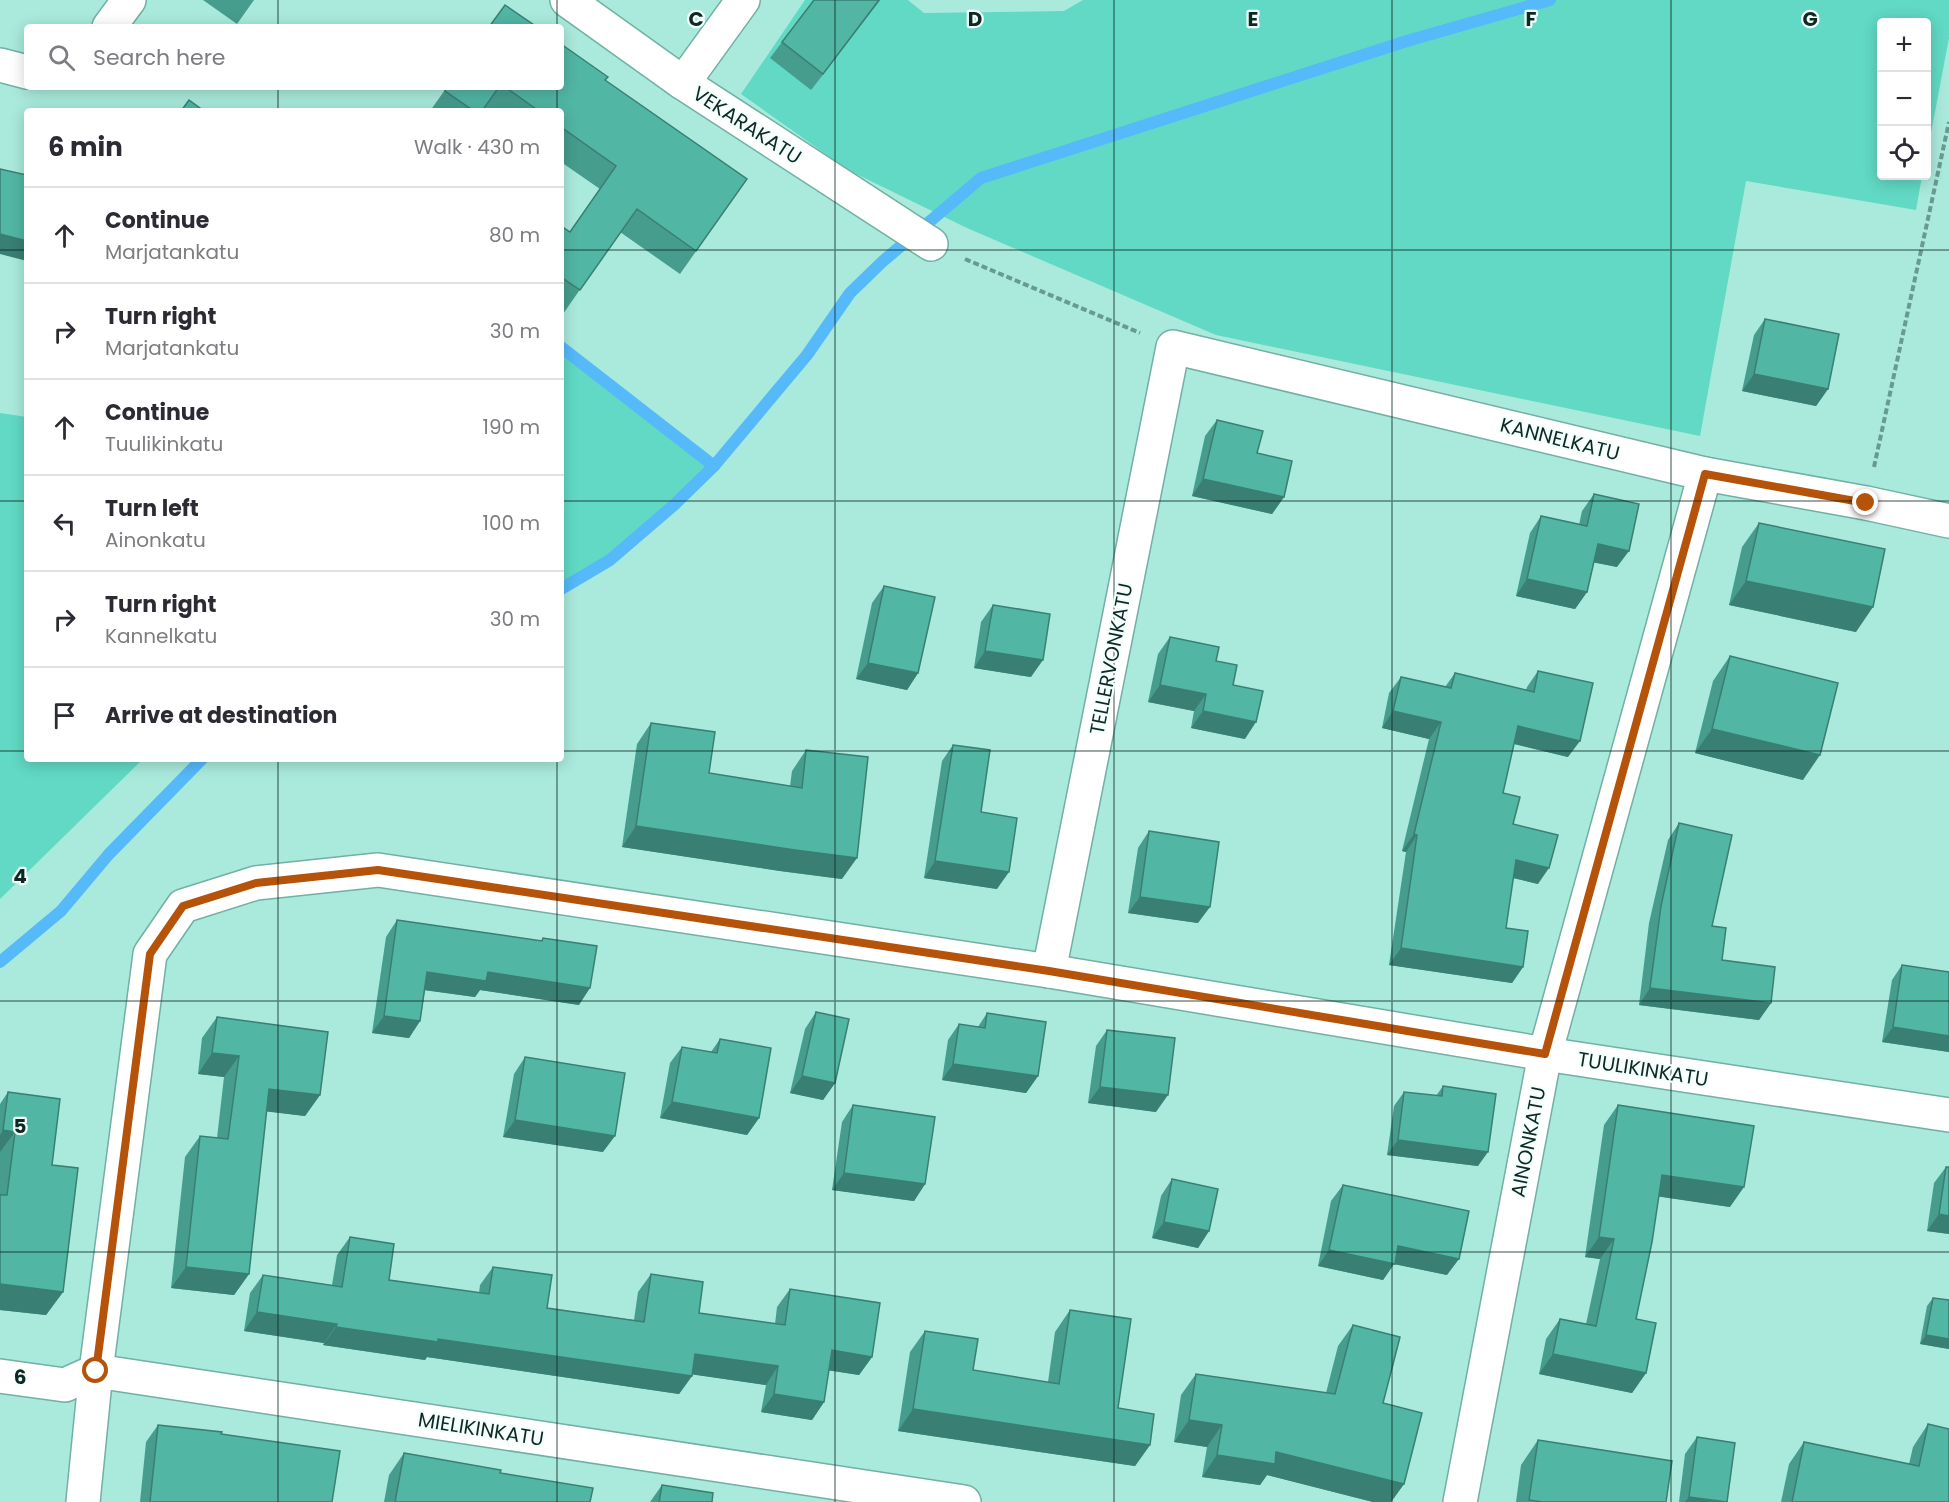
<!DOCTYPE html>
<meta charset="utf-8">
<style>
body{margin:0;font-family:Poppins,sans-serif;background:#f2f2f3;color:#2b2b33}
.controls{position:absolute;right:18px;top:18px;display:grid;overflow:hidden;border-radius:6px;box-shadow:0 3px 15px #0003}
.controls button{width:54px;height:54px;display:grid;place-items:center;padding:0;border:0;border-bottom:2px solid #e1e1e2;background:#fff;color:#2b2b33;font:30px sans-serif}
.stop{position:absolute;width:18px;height:18px;margin:-14px;border:4px solid #b45309;border-radius:50%;background:#fff}
.stop.end{background:#b45309;border-color:#fff;box-shadow:0 2px 6px #0008}
.list{margin:0;padding:0;list-style:none}
h2{display:flex;justify-content:space-between;align-items:center;height:78px;margin:0;padding:0 24px;font-size:26px}
h2 small{font-size:20px;font-weight:400;color:#7c7c81}
.list li{display:grid;grid-template-columns:39px 1fr auto;gap:18px;align-items:center;box-sizing:border-box;height:96px;padding:0 24px;border-top:2px solid #e1e1e2}
.list b{display:block;font-size:22px;white-space:nowrap}
.list p{margin:0;font-size:20px;white-space:nowrap;color:#7c7c81}
.list em{font-size:20px;font-style:normal;color:#7c7c81}
.icon{flex:none;width:33px;height:33px;fill:none;stroke:currentColor;stroke-width:2;stroke-linecap:round;stroke-linejoin:round}
.map{position:relative;flex:none;width:1949px;height:1502px;overflow:hidden}
.search{position:absolute;background:#fff;box-shadow:0 3px 15px #0003;left:24px;top:24px;width:540px;height:66px;display:flex;align-items:center;gap:15px;box-sizing:border-box;padding:0 21px;border-radius:6px;color:#7c7c81;font-size:22px}
.panel{position:absolute;background:#fff;box-shadow:0 3px 15px #0003;left:24px;top:108px;width:540px;height:654px;border-radius:6px}
.map>svg:first-child{display:block}
.green{fill:#61d9c4}
.lines{fill:none;stroke-linecap:round;stroke-linejoin:round}
.stream{stroke:#56b9f9;stroke-width:12}
.minor-casing{stroke:#71b0a3;stroke-width:36}
.path{stroke:#699a90;stroke-width:4;stroke-dasharray:6 3;stroke-linecap:butt}
.minor{stroke:#fff;stroke-width:33}
.wall{fill:#469d8d}
.shaded-wall{fill:#397f73}
.building{fill:#51b6a4;stroke:#397f73;stroke-width:1.5}
.route{stroke:#b45309;stroke-width:8}
.grid{fill:none;stroke:#0e2823;stroke-width:1.5;stroke-opacity:0.55}
.labels{text-anchor:middle;stroke-width:4.5;stroke-linejoin:round;paint-order:stroke}
.street-label{font-size:20px;fill:#0e2823;stroke:#f3fffc}
.grid-label{font-size:20px;text-anchor:middle;font-weight:bold;fill:#0e2823;stroke:#f3fffc;stroke-width:4.5;stroke-linejoin:round;paint-order:stroke}
</style>
<div class="map">
<svg width="1949" height="1502" viewBox="0 0 1949 1502">
<rect width="100%" height="100%" fill="#a9eadc"/>
<g class="green">
<polygon points="805,0 908,0 924,13 1064,11 1083,0 1949,0 1949,38 1927,154 1926,22 1882,22 1882,176 1922,176 1916,210 1746,181 1700,436 1216,335 967,228 848,170 741,94"/>
<polygon points="561,347 714,466 674,505 610,560 561,589"/>
<polygon points="0,413 27,417 27,759 143,759 0,899"/>
</g>
<g class="lines">
<g class="stream">
<polyline points="561,347 714,466"/>
<polyline points="561,589 610,560 674,505 714,466 807,355 850,293 882,262 981,178 1407,41 1550,0"/>
<polyline points="0,962 61,911 109,854 202,759"/>
</g>
<g class="minor-casing">
<g id="minor">
<polyline points="567,0 683,83 931,244"/>
<polyline points="109,27 129,0"/>
<polyline points="0,65 27,72"/>
<polyline points="683,83 743,0"/>
<polyline points="1049,971 1173,347 1705,474 1866,503 1949,521"/>
<polyline points="0,1376 65,1385 96,1371 964,1502"/>
<polyline points="83,1502 96,1371 150,954 183,906 256,883 378,870 1049,971 1545,1054 1949,1115"/>
<polyline points="1460,1502 1545,1054 1705,474"/>
</g>
</g>
<g class="path">
<polyline points="965,259 1140,333"/>
<polyline points="1874,467 1949,122"/>
</g>
<use href="#minor" class="minor"/>
</g>
<g class="wall">
<polygon points="203,0 254,0 237,24"/>
<polygon points="814,0 880,0 811,90 770,58"/>
<polygon points="605,80 747,179 680,274 620,232 563,314 561,312 561,226 570,232 600,189 561,162 561,111 489,111 484,107 482,111 430,111 447,87 561,87"/>
<polygon points="1765,319 1828,389 1816,406 1742,391 1754,335"/>
<polygon points="1217,420 1257,453 1284,497 1272,514 1192,496 1205,436"/>
<polygon points="1594,494 1617,567 1594,562 1587,592 1575,609 1516,596 1530,533 1541,516 1579,525 1582,511"/>
<polygon points="1759,523 1856,632 1729,605 1742,547"/>
<polygon points="884,586 918,673 907,690 856,679 872,603"/>
<polygon points="993,605 1031,677 974,668 981,622"/>
<polygon points="1170,637 1216,661 1245,739 1191,728 1194,711 1148,702 1158,654"/>
<polygon points="1730,656 1803,780 1695,753 1713,681"/>
<polygon points="1538,671 1568,757 1514,744 1503,793 1513,824 1538,884 1513,878 1506,928 1523,967 1512,983 1389,965 1406,852 1402,851 1429,739 1382,728 1389,693 1401,677 1445,687 1455,673 1526,690 1527,687"/>
<polygon points="651,723 709,773 790,786 792,771 806,750 842,879 780,871 622,847 637,744"/>
<polygon points="953,745 981,812 997,889 924,878 942,761"/>
<polygon points="1679,823 1722,960 1771,1003 1759,1020 1639,1005 1649,923 1668,840"/>
<polygon points="1149,831 1198,923 1128,913 1138,848"/>
<polygon points="397,920 541,941 543,938 579,1005 480,990 475,997 425,990 420,1021 409,1038 372,1033 386,937"/>
<polygon points="1902,965 1949,972 1949,1052 1882,1042 1892,980"/>
<polygon points="816,1012 835,1083 823,1100 790,1093 805,1029"/>
<polygon points="987,1013 1038,1076 1026,1093 942,1080 948,1040 959,1024 978,1027"/>
<polygon points="217,1017 320,1095 305,1116 266,1111 249,1274 234,1295 171,1288 185,1157 200,1136 217,1138 224,1077 198,1074 202,1038"/>
<polygon points="1107,1030 1156,1112 1088,1103 1096,1046"/>
<polygon points="720,1039 759,1118 747,1135 660,1118 670,1063 682,1047 711,1052"/>
<polygon points="525,1057 603,1152 503,1137 514,1074"/>
<polygon points="1443,1086 1478,1166 1387,1155 1394,1106 1404,1092 1436,1096"/>
<polygon points="8,1092 52,1165 63,1292 46,1315 0,1310 0,1104"/>
<polygon points="853,1105 925,1184 914,1201 832,1190 842,1122"/>
<polygon points="1618,1105 1730,1207 1658,1196 1636,1319 1646,1373 1632,1393 1539,1374 1546,1339 1560,1319 1586,1324 1600,1259 1585,1257 1604,1125"/>
<polygon points="1946,1167 1949,1234 1927,1231 1934,1183"/>
<polygon points="1172,1179 1209,1231 1198,1248 1152,1238 1161,1196"/>
<polygon points="1343,1185 1447,1275 1394,1264 1383,1280 1318,1266 1331,1201"/>
<polygon points="350,1237 389,1280 479,1293 480,1285 493,1267 547,1308 634,1320 638,1292 651,1274 699,1313 775,1324 777,1307 790,1289 872,1357 859,1375 829,1370 824,1402 812,1420 761,1412 766,1385 692,1374 692,1376 679,1394 427,1357 425,1360 323,1345 324,1343 244,1331 250,1293 263,1275 332,1285 337,1255"/>
<polygon points="1933,1298 1949,1300 1949,1349 1920,1344 1927,1306"/>
<polygon points="1070,1310 1118,1408 1150,1445 1135,1466 898,1431 910,1352 925,1331 973,1370 1048,1382 1055,1332"/>
<polygon points="1353,1325 1383,1403 1404,1484 1391,1502 1373,1502 1267,1475 1260,1485 1202,1477 1207,1447 1174,1442 1181,1395 1196,1374 1326,1393 1338,1346"/>
<polygon points="1928,1424 1949,1502 1781,1502 1789,1464 1804,1442 1909,1464 1913,1447"/>
<polygon points="158,1425 332,1502 140,1502 146,1442"/>
<polygon points="1697,1437 1727,1502 1679,1502 1685,1454"/>
<polygon points="1538,1440 1666,1502 1516,1502 1521,1465"/>
<polygon points="404,1453 500,1473 590,1502 384,1502 389,1475"/>
<polygon points="662,1485 712,1502 650,1502"/>
</g>
<g class="shaded-wall">
<polygon points="879,0 880,0 811,90 823,74"/>
<polygon points="0,234 27,241 27,261 0,254"/>
<polygon points="1754,374 1828,389 1816,406 1742,391"/>
<polygon points="1203,479 1284,497 1272,514 1192,496"/>
<polygon points="1598,544 1629,551 1617,567 1586,561"/>
<polygon points="1527,579 1587,592 1575,609 1516,596"/>
<polygon points="1746,581 1873,607 1856,632 1729,605"/>
<polygon points="985,651 1043,660 1031,677 974,668"/>
<polygon points="868,663 918,673 907,690 856,679"/>
<polygon points="1160,685 1206,694 1194,711 1148,702"/>
<polygon points="1203,711 1256,722 1245,739 1191,728"/>
<polygon points="1393,711 1441,722 1429,739 1382,728"/>
<polygon points="1518,726 1580,741 1568,757 1506,742"/>
<polygon points="1712,729 1820,755 1803,780 1695,753"/>
<polygon points="636,826 857,858 842,879 780,871 622,847"/>
<polygon points="1414,834 1417,835 1406,852 1402,851"/>
<polygon points="1516,860 1549,868 1538,884 1505,876"/>
<polygon points="935,861 1009,872 997,889 924,878"/>
<polygon points="1140,897 1210,907 1198,923 1128,913"/>
<polygon points="1401,948 1523,967 1512,983 1389,965"/>
<polygon points="427,972 488,972 590,988 579,1005 480,990 475,997 416,989"/>
<polygon points="1650,988 1771,1003 1759,1020 1639,1005"/>
<polygon points="384,1016 420,1021 409,1038 372,1033"/>
<polygon points="1893,1027 1949,1036 1949,1052 1882,1042"/>
<polygon points="212,1053 239,1056 224,1077 198,1074"/>
<polygon points="953,1064 1038,1076 1026,1093 942,1080"/>
<polygon points="802,1076 835,1083 823,1100 790,1093"/>
<polygon points="1100,1087 1168,1095 1156,1112 1088,1103"/>
<polygon points="269,1089 320,1095 305,1116 254,1110"/>
<polygon points="672,1102 759,1118 747,1135 660,1118"/>
<polygon points="515,1120 615,1136 603,1152 503,1137"/>
<polygon points="3,1130 15,1132 0,1152 0,1135"/>
<polygon points="1398,1140 1488,1152 1478,1166 1387,1155"/>
<polygon points="844,1173 925,1184 914,1201 832,1190"/>
<polygon points="1662,1175 1744,1187 1730,1207 1648,1195"/>
<polygon points="1939,1214 1949,1216 1949,1234 1927,1231"/>
<polygon points="1164,1222 1209,1231 1198,1248 1152,1238"/>
<polygon points="1599,1237 1614,1239 1600,1259 1585,1257"/>
<polygon points="1398,1246 1459,1259 1447,1275 1394,1264 1383,1280 1318,1266 1329,1250"/>
<polygon points="186,1267 249,1274 234,1295 171,1288"/>
<polygon points="0,1284 63,1292 46,1315 0,1310"/>
<polygon points="257,1312 337,1324 324,1343 244,1331"/>
<polygon points="336,1327 438,1339 692,1376 679,1394 427,1357 425,1360 323,1345"/>
<polygon points="1926,1335 1949,1339 1949,1349 1920,1344"/>
<polygon points="832,1350 872,1357 859,1375 819,1369"/>
<polygon points="695,1354 778,1366 766,1385 682,1373"/>
<polygon points="1553,1354 1646,1373 1632,1393 1539,1374"/>
<polygon points="774,1394 824,1402 812,1420 761,1412"/>
<polygon points="913,1409 1150,1445 1135,1466 898,1431"/>
<polygon points="1189,1420 1222,1425 1207,1447 1174,1442"/>
<polygon points="1276,1452 1404,1484 1391,1502 1373,1502 1267,1475 1260,1485 1202,1477 1217,1455"/>
<polygon points="1689,1497 1723,1502 1685,1502"/>
</g>
<g class="building">
<polygon points="814,0 879,0 823,74 782,42"/>
<polygon points="505,5 537,27 489,27"/>
<polygon points="561,44 608,77 605,80 747,179 696,251 637,209 580,290 561,277 561,226 570,232 616,166 561,127 561,111 539,111 505,87 561,87"/>
<polygon points="447,87 499,87 482,111 474,111 445,91"/>
<polygon points="189,100 204,111 181,111"/>
<polygon points="0,169 27,175 27,241 0,234"/>
<polygon points="1765,319 1839,334 1828,389 1754,374"/>
<polygon points="1217,420 1263,431 1257,453 1292,461 1284,497 1203,479"/>
<polygon points="1594,494 1639,504 1629,551 1598,544 1587,592 1527,579 1541,516 1587,526"/>
<polygon points="1759,523 1885,549 1873,607 1746,581"/>
<polygon points="884,586 935,597 918,673 868,663"/>
<polygon points="993,605 1050,614 1043,660 985,651"/>
<polygon points="1170,637 1219,647 1216,661 1237,665 1233,685 1263,691 1256,722 1203,711 1206,694 1160,685"/>
<polygon points="1730,656 1838,683 1820,755 1712,729"/>
<polygon points="1538,671 1593,683 1580,741 1518,726 1503,793 1520,797 1513,824 1558,835 1549,868 1516,860 1506,928 1528,931 1523,967 1401,948 1417,835 1414,834 1441,722 1393,711 1401,677 1451,688 1455,673 1534,692"/>
<polygon points="651,723 715,732 709,773 802,788 806,750 868,757 857,858 795,850 636,826"/>
<polygon points="953,745 990,750 981,812 1017,818 1009,872 935,861"/>
<polygon points="1679,823 1732,835 1712,926 1726,928 1722,960 1775,967 1771,1003 1650,988 1661,906"/>
<polygon points="1149,831 1219,842 1210,907 1140,897"/>
<polygon points="397,920 542,941 543,938 597,946 590,988 488,972 486,981 427,972 420,1021 384,1016"/>
<polygon points="1902,965 1949,972 1949,1036 1893,1027"/>
<polygon points="816,1012 849,1019 835,1083 802,1076"/>
<polygon points="987,1013 1046,1022 1038,1076 953,1064 959,1024 985,1028"/>
<polygon points="217,1017 328,1032 320,1095 269,1089 249,1274 186,1267 200,1136 228,1139 239,1056 212,1053"/>
<polygon points="1107,1030 1175,1038 1168,1095 1100,1087"/>
<polygon points="720,1039 771,1048 759,1118 672,1102 682,1047 717,1053"/>
<polygon points="525,1057 625,1073 615,1136 515,1120"/>
<polygon points="1443,1086 1496,1094 1488,1152 1398,1140 1404,1092 1442,1096"/>
<polygon points="8,1092 60,1099 52,1165 78,1168 63,1292 0,1284 0,1195 7,1195 15,1132 3,1130"/>
<polygon points="853,1105 935,1117 925,1184 844,1173"/>
<polygon points="1618,1105 1754,1126 1744,1187 1662,1175 1652,1242 1636,1319 1656,1323 1646,1373 1553,1354 1560,1319 1596,1326 1614,1239 1599,1237"/>
<polygon points="1946,1167 1949,1167 1949,1216 1939,1214"/>
<polygon points="1172,1179 1218,1189 1209,1231 1164,1222"/>
<polygon points="1343,1185 1469,1211 1459,1259 1398,1246 1395,1264 1329,1250"/>
<polygon points="350,1237 394,1244 389,1280 489,1294 493,1267 552,1275 547,1308 644,1322 651,1274 703,1282 699,1313 785,1325 790,1289 880,1303 872,1357 832,1350 824,1402 774,1394 778,1366 695,1354 692,1376 438,1339 438,1342 336,1327 337,1324 257,1312 263,1275 342,1287"/>
<polygon points="1933,1298 1949,1300 1949,1339 1926,1335"/>
<polygon points="1070,1310 1131,1319 1118,1408 1154,1414 1150,1445 913,1409 925,1331 978,1339 973,1370 1059,1384"/>
<polygon points="1353,1325 1400,1337 1383,1403 1422,1413 1404,1484 1276,1452 1275,1464 1217,1455 1222,1425 1189,1420 1196,1374 1335,1394"/>
<polygon points="1928,1424 1949,1429 1949,1502 1792,1502 1804,1442 1919,1466"/>
<polygon points="158,1425 222,1432 221,1434 340,1451 332,1502 150,1502"/>
<polygon points="1697,1437 1735,1443 1727,1502 1689,1497"/>
<polygon points="1538,1440 1672,1461 1666,1502 1542,1502 1529,1500"/>
<polygon points="404,1453 501,1470 500,1473 593,1488 590,1502 395,1502"/>
<polygon points="662,1485 713,1493 712,1502 659,1502"/>
</g>
<g class="lines">
<polyline class="route" points="96,1371 150,954 183,906 256,883 378,870 1049,971 1545,1054 1705,474 1866,503"/>
</g>
<path class="grid" d="M278,0v27M557,0v27M835,0v1502M1114,0v1502M1392,0v1502M1671,0v1502M278,87v24M557,87v24M0,250h27M561,250h1388M0,501h27M561,501h1388M0,751h27M561,751h1388M278,759v743M557,759v743M0,1001h1949M0,1252h1949"/>
<g class="labels">
<g class="street-label">
<text transform="translate(747 125) rotate(33)" y="7">VEKARAKATU</text>
<text transform="translate(1560 439) rotate(14)" y="7">KANNELKATU</text>
<text transform="translate(1111 659) rotate(-79)" y="7">TELLERVONKATU</text>
<text transform="translate(1643 1069) rotate(9)" y="7">TUULIKINKATU</text>
<text transform="translate(1528 1142) rotate(-79)" y="7">AINONKATU</text>
<text transform="translate(481 1429) rotate(9)" y="7">MIELIKINKATU</text>
</g>
</g>
<g class="grid-label">
<text x="696" y="26">C</text>
<text x="975" y="26">D</text>
<text x="1253" y="26">E</text>
<text x="1531" y="26">F</text>
<text x="1810" y="26">G</text>
<text x="20" y="883">4</text>
<text x="20" y="1133">5</text>
<text x="20" y="1384">6</text>
</g>
</svg>
<div class="controls">
<button>+</button>
<button>−</button>
<button><svg class="icon" aria-label="locate" viewBox="0 0 24 24"><circle cx="12" cy="12" r="6"/><path d="M12 2v4M12 18v4M2 12h4M18 12h4"/></svg></button>
</div>
<div class="stop" style="left:96px;top:1371px"></div>
<div class="stop end" style="left:1866px;top:503px"></div>
<div class="search"><svg class="icon" aria-label="search" viewBox="0 0 24 24"><circle cx="10" cy="10" r="6"/><path d="M15 15l6 6"/></svg>Search here</div>
<section class="panel">
<h2>6 min<small>Walk · 430 m</small></h2>
<ul class="list">
<li><svg class="icon" aria-label="ahead" viewBox="0 0 24 24"><path d="M12 20V5M6 11l6-6 6 6"/></svg><div><b>Continue</b><p>Marjatankatu</p></div><em>80 m</em></li>
<li><svg class="icon" aria-label="right" viewBox="0 0 24 24"><path d="M7 20v-9h11M14 6l5 5-5 5"/></svg><div><b>Turn right</b><p>Marjatankatu</p></div><em>30 m</em></li>
<li><svg class="icon" aria-label="ahead" viewBox="0 0 24 24"><path d="M12 20V5M6 11l6-6 6 6"/></svg><div><b>Continue</b><p>Tuulikinkatu</p></div><em>190 m</em></li>
<li><svg class="icon" aria-label="left" viewBox="0 0 24 24"><path d="M17 20v-9H6M10 6l-5 5 5 5"/></svg><div><b>Turn left</b><p>Ainonkatu</p></div><em>100 m</em></li>
<li><svg class="icon" aria-label="right" viewBox="0 0 24 24"><path d="M7 20v-9h11M14 6l5 5-5 5"/></svg><div><b>Turn right</b><p>Kannelkatu</p></div><em>30 m</em></li>
<li><svg class="icon" aria-label="arrive" viewBox="0 0 24 24"><path d="M6 21V4h12l-3 4 3 4H6"/></svg><div><b>Arrive at destination</b></div></li>
</ul>
</section>
</div>
